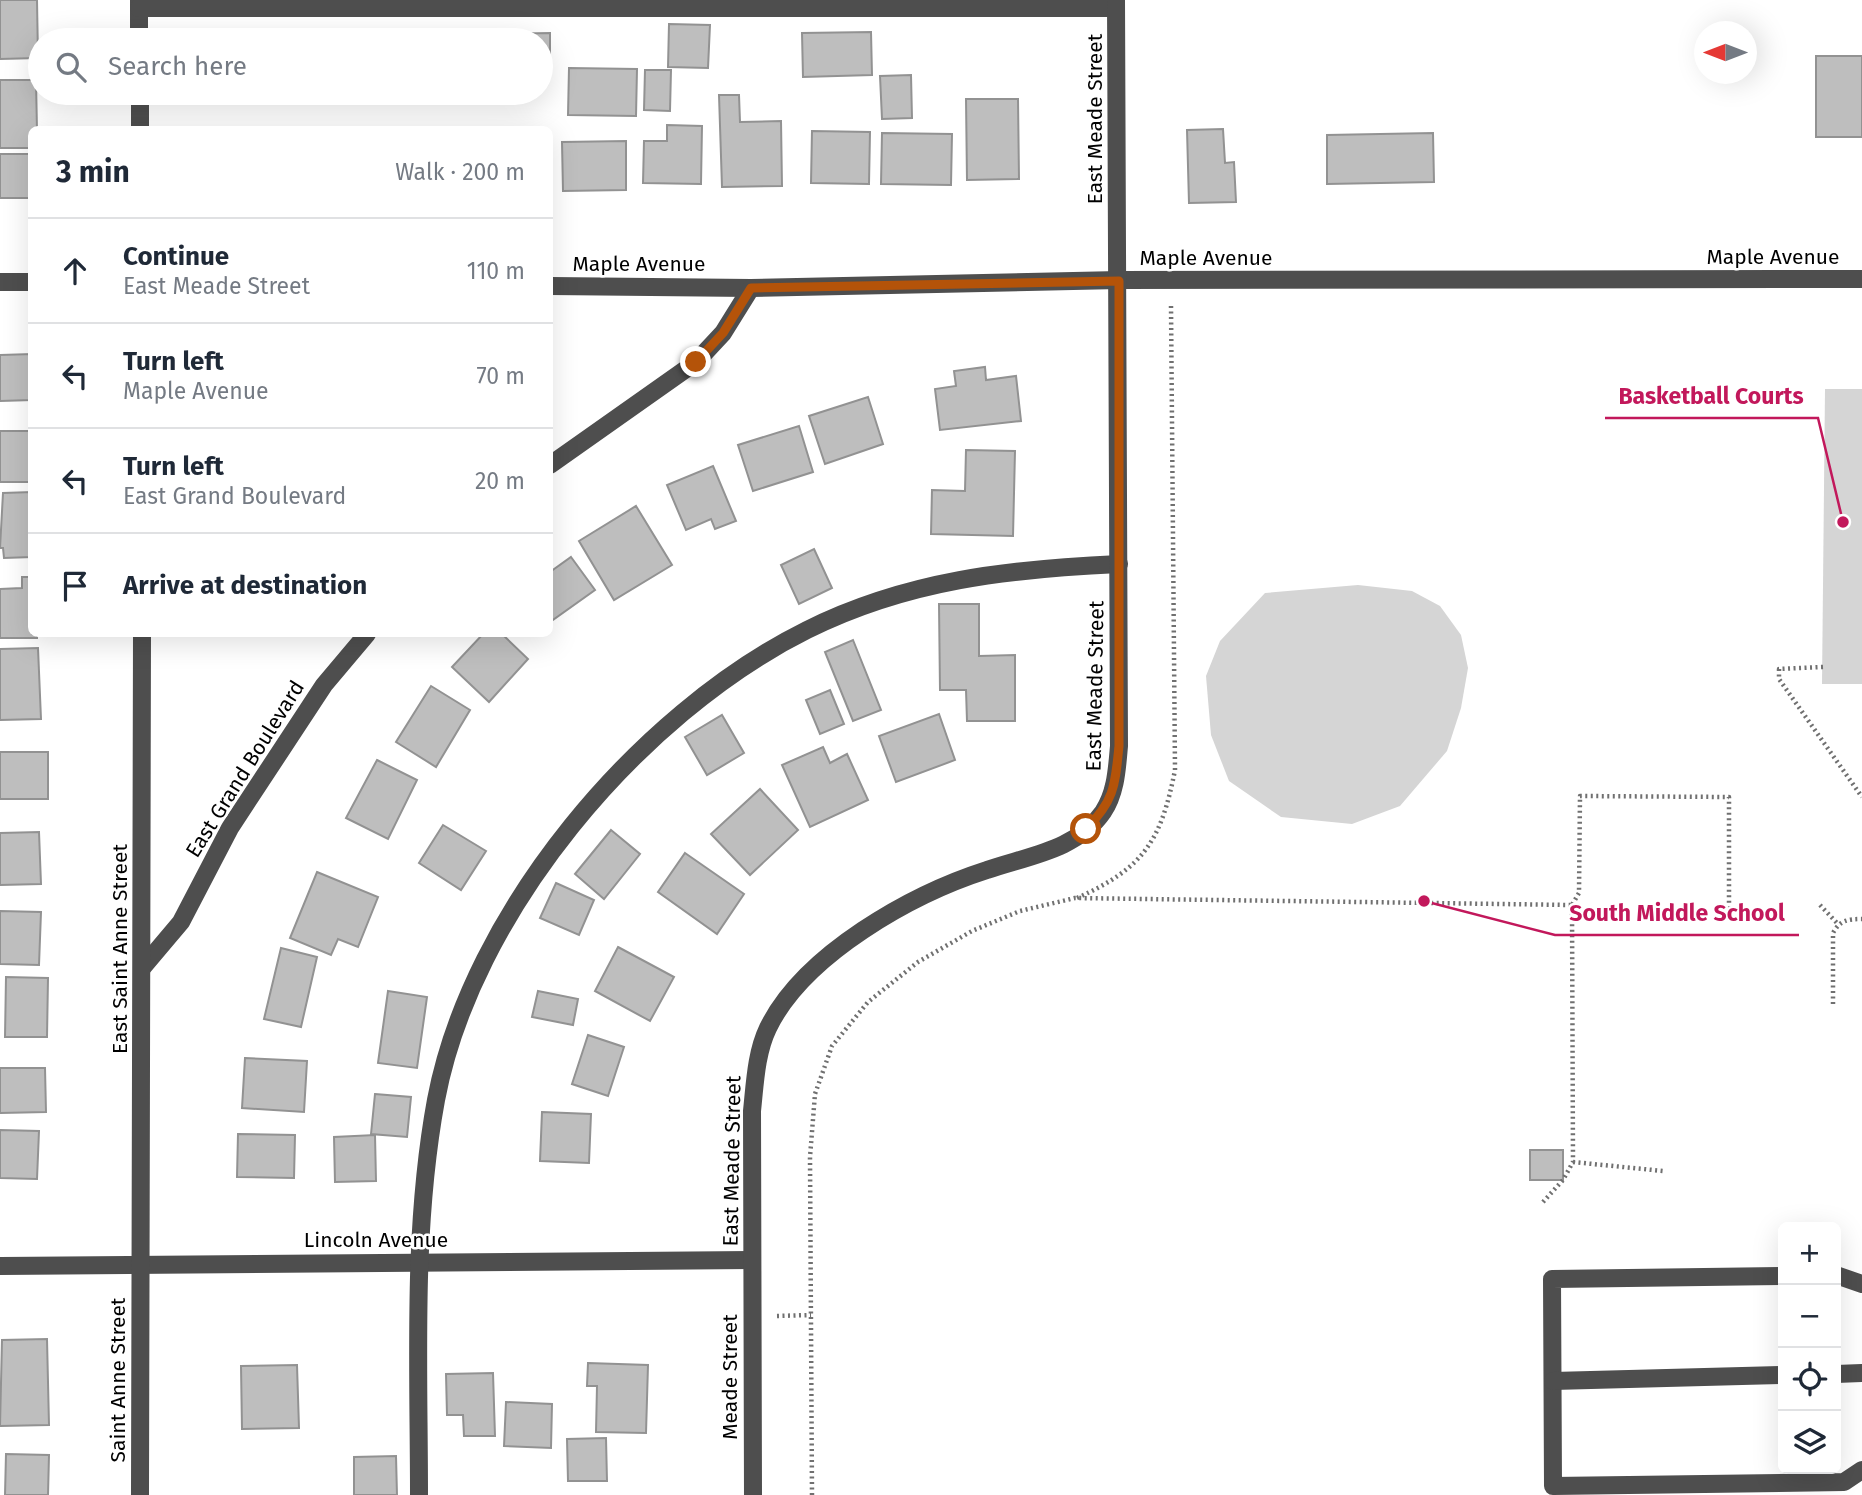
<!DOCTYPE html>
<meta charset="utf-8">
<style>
body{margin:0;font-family:"Fira Sans",sans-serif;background:#f6f6f7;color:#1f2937}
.controls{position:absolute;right:21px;bottom:21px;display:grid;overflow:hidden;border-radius:10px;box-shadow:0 7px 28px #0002}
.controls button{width:63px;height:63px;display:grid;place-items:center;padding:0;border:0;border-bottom:2px solid #e0e1e3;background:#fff;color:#1f2937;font:35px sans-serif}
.compass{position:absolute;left:1694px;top:21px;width:63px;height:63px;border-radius:50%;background:#fff;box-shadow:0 7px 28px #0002;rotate:270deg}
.stop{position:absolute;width:21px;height:21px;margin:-16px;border:5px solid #b45309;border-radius:50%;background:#fff}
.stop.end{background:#b45309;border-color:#fff;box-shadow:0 2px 7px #0008}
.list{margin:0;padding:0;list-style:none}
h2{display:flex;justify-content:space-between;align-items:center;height:91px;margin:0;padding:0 28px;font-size:30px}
h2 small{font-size:23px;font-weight:400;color:#747a83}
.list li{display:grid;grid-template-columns:46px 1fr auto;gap:21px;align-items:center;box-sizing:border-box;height:105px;padding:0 28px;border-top:2px solid #e0e1e3}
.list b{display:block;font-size:26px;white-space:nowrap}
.list p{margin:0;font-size:23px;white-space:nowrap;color:#747a83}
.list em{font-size:23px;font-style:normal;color:#747a83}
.icon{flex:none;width:38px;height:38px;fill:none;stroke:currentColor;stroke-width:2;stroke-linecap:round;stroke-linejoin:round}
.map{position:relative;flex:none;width:1862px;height:1495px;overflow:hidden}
.search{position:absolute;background:#fff;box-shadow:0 7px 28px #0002;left:28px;top:28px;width:525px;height:77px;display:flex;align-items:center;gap:18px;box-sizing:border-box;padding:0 24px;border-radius:38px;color:#747a83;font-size:26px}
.panel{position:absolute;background:#fff;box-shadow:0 7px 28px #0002;left:28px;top:126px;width:525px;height:511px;border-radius:10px}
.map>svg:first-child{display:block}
.green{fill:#d5d5d5}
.building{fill:#bebebe;stroke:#929292;stroke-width:2}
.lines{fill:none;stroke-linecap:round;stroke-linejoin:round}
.path{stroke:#707070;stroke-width:4.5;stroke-dasharray:2 3.5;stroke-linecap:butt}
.minor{stroke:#4e4e4e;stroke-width:18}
.route{stroke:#b45309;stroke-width:9}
.labels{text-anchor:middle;stroke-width:5;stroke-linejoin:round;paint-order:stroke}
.street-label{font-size:21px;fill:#000;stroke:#fff}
.leader{fill:none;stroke:#c2185b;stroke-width:2.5}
.callout-dot{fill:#c2185b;stroke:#fff;stroke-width:2.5}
.callout-label{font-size:23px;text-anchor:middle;font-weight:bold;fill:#c2185b;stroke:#fff;stroke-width:5;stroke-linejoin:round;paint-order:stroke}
</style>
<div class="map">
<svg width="1862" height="1495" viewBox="0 0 1862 1495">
<rect width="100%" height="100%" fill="#fff"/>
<g class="green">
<polygon points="1825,389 1862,389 1862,684 1822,684"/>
<polygon points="1358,585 1412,591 1440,606 1461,635 1468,668 1461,708 1447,751 1400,806 1352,824 1281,817 1229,781 1211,735 1206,676 1220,641 1265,593"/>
</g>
<g class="building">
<polygon points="0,0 37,0 38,58 0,59"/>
<polygon points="669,24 710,25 708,68 668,67"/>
<polygon points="871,32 872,75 803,77 802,33"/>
<polygon points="550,33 550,72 541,72 541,40 499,40 499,34"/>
<rect x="1816" y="56" width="46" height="81"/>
<polygon points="569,68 637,69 636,116 568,115"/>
<polygon points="645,70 671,70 670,111 644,110"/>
<polygon points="911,75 912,118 882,119 880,76"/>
<polygon points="0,80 36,80 37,130 32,130 32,148 0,148"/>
<polygon points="719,95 739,95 740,122 781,121 782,186 722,187"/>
<polygon points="966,99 1018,99 1019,179 967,180"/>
<polygon points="667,125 702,126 701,184 643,183 644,141 667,141"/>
<polygon points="1223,129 1225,163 1234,162 1236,202 1189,203 1187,130"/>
<polygon points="812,131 870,132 869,184 811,183"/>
<polygon points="882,133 952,134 951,185 881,184"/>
<polygon points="1433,133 1434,182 1327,184 1327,135"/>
<polygon points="626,141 626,190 563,191 562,142"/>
<rect x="0" y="154" width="32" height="44"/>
<polygon points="32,354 32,400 0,401 0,355"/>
<polygon points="985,367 986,380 1016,376 1021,421 940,430 935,389 956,386 954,371"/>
<polygon points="868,397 883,444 825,464 809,416"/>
<polygon points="799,426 813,472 753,491 738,445"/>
<rect x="0" y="431" width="32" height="51"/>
<polygon points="966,450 1015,451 1013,536 931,534 932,490 965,491"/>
<polygon points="713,466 736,521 715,529 711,519 686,530 667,485"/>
<polygon points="32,492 32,557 4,558 3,548 0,548 3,493"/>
<polygon points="636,506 672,565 614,600 579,541"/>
<polygon points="814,549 832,588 799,604 781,565"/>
<polygon points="571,557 595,590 550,622 550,572"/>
<polygon points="22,577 32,577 32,634 37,634 37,638 0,638 0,589 22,588"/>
<polygon points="939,604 979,604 979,656 1015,655 1015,721 967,721 966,690 940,690"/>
<polygon points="483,634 502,634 528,659 489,702 452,667"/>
<polygon points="853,640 881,710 853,721 825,652"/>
<polygon points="38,648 41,719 0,720 0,649"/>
<polygon points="431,686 470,710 436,767 396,742"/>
<polygon points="830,690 844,724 820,734 806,700"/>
<polygon points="939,714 955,760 896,782 879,736"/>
<polygon points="722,715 744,753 707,775 685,737"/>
<polygon points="823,747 830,763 847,754 868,800 810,827 782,765"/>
<rect x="0" y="752" width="48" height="47"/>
<polygon points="377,760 417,780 388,839 346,818"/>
<polygon points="760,789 798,830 750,875 711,834"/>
<polygon points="443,825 486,851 461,890 419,863"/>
<polygon points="611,830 640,854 604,899 575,874"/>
<polygon points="39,832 41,884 0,885 0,833"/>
<polygon points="685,853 744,894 717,934 658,892"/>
<polygon points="317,872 378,897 358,947 338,939 331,955 290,938"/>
<polygon points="556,883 594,900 579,935 540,918"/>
<polygon points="0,911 41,912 39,965 0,964"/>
<polygon points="618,947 674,977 650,1021 595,991"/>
<polygon points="281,948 317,957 301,1027 264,1019"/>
<polygon points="6,977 48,978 47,1037 5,1037"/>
<polygon points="388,991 427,997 417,1068 378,1063"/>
<polygon points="538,991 578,999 573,1025 532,1017"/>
<polygon points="588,1035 624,1047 608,1096 572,1084"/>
<polygon points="245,1058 307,1061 304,1112 242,1108"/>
<polygon points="0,1068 45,1068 46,1112 0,1113"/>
<polygon points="375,1094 411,1097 407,1137 371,1134"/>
<polygon points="542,1112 591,1114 589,1163 540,1161"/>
<polygon points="0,1130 39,1131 37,1179 0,1178"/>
<polygon points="238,1134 295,1135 294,1178 237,1177"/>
<polygon points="375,1135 376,1181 335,1182 334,1137"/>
<rect x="1530" y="1150" width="33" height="30"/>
<polygon points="47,1339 49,1425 0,1426 2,1340"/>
<polygon points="588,1363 648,1365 646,1433 596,1432 597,1386 587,1386"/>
<polygon points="297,1365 299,1428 242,1429 241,1366"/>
<polygon points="493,1373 495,1436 464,1436 463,1415 447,1415 446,1374"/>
<polygon points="506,1402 552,1404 551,1448 504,1446"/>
<polygon points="606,1438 607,1481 568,1481 567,1439"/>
<polygon points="6,1454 49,1455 48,1495 5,1495"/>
<polygon points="396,1456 397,1495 354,1495 354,1457"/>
</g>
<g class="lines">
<g class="path">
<polyline points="1823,667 1779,669 1779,679 1862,797"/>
<path d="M1077,898c67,-30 84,-57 98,-128l-4,-464"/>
<polyline points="1820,905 1838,924"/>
<path d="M1833,1004v-71c7,-13 15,-14 29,-14"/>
<polyline points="1573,1162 1663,1171"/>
<polyline points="1543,1202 1563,1180 1573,1162 1572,905 1579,893 1580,796 1729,797 1729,921"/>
<polyline points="777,1316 811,1315"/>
<polyline points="812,1495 810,1157 815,1094 832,1046 868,1002 918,962 972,931 1020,911 1075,898 1572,905"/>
</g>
<g class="minor">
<polyline points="139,0 139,40"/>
<polyline points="139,8 1116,8"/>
<polyline points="140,93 140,130"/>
<polyline points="0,282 32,282"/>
<polyline points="550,286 751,288 1119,280 1862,279"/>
<polyline points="550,465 696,362 723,333 751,288"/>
<polyline points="143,967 181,922 230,828 324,685 367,634"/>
<polyline points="0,1266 752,1260"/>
<polyline points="1836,1275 1862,1284"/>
<polyline points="1783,1276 1552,1279 1553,1486 1844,1482 1862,1470"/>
<polyline points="1836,1374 1862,1373"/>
<polyline points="1553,1381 1783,1375"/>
<polyline points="140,1495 142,634"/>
<path d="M419,1495c0,-131 -7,-265 17,-395 35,-187 202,-386 371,-470 100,-50 203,-61 312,-66"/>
<path d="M753,1495l-1,-384c3,-28 4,-58 16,-83 36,-74 144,-134 219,-158 40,-14 90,-20 116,-58 13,-19 14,-44 16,-66l-3,-746"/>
</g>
</g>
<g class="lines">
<path class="route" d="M696,362l27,-29 28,-45 368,-7v465c-4,39 -4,54 -33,83"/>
</g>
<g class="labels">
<g class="street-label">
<text transform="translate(1095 119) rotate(-90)" y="7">East Meade Street</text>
<text x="1773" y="264">Maple Avenue</text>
<text x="1206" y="265">Maple Avenue</text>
<text x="639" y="271">Maple Avenue</text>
<text transform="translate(1095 686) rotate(-89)" y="7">East Meade Street</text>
<text transform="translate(245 769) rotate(-58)" y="7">East Grand Boulevard</text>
<text transform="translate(120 949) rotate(-90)" y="7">East Saint Anne Street</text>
<text transform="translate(732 1161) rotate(-89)" y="7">East Meade Street</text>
<text x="376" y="1247">Lincoln Avenue</text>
<text transform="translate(730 1377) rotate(-90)" y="7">Meade Street</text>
<text transform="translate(118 1380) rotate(-90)" y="7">Saint Anne Street</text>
</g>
</g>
<path class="leader" d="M1843 522L1818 418H1605M1424 901L1555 935H1799"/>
<g class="callout-dot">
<circle cx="1843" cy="522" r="7"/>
<circle cx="1424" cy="901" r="7"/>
</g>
<g class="callout-label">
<text x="1711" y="404">Basketball Courts</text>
<text x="1677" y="921">South Middle School</text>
</g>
</svg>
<div class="controls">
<button>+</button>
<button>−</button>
<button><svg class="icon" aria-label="locate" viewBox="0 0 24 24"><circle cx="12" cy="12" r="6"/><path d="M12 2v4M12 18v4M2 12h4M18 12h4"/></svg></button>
<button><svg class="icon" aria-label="layers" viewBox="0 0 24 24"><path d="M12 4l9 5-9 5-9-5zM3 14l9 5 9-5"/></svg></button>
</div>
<svg class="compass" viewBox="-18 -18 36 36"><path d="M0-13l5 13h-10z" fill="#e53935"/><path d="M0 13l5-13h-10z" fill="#747a83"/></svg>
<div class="stop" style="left:1086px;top:829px"></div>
<div class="stop end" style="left:696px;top:362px"></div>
<div class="search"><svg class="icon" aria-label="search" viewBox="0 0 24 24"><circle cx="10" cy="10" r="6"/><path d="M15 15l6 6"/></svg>Search here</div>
<section class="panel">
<h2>3 min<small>Walk · 200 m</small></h2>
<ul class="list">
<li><svg class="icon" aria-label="ahead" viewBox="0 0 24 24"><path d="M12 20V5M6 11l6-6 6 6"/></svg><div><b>Continue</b><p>East Meade Street</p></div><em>110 m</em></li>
<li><svg class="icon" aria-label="left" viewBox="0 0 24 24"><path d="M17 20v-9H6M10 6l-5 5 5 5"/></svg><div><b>Turn left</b><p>Maple Avenue</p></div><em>70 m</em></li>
<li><svg class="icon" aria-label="left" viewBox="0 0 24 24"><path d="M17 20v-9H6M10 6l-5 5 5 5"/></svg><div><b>Turn left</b><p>East Grand Boulevard</p></div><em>20 m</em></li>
<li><svg class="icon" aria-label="arrive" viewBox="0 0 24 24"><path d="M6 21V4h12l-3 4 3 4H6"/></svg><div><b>Arrive at destination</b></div></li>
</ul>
</section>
</div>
